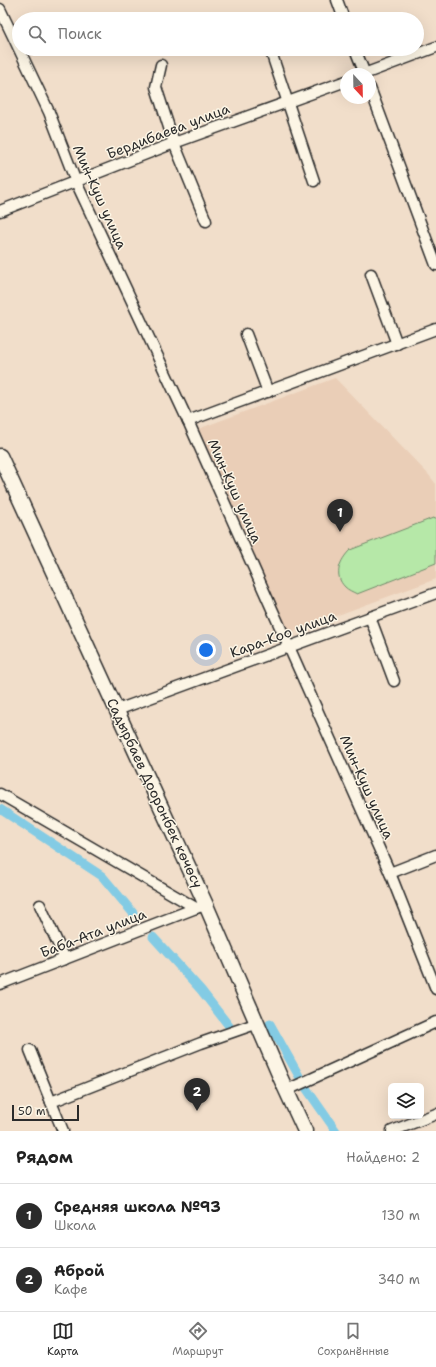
<!DOCTYPE html>
<html lang="ru">
<meta charset="utf-8">
<style>
body{margin:0;font-family:"Shantell Sans",sans-serif;background:#f6f6f6;color:#222}
.controls{position:absolute;right:12px;bottom:12px;display:grid;overflow:hidden;border-radius:6px;box-shadow:0 4px 16px #0002}
.controls button{width:36px;height:36px;display:grid;place-items:center;padding:0;border:0;border-bottom:1px solid #e0e0e0;background:#fff;color:#222;font:20px sans-serif}
.compass{position:absolute;left:340px;top:68px;width:36px;height:36px;border-radius:50%;background:#fff;box-shadow:0 4px 16px #0002;rotate:158deg}
.scale{position:absolute;left:12px;bottom:10px;width:67px;box-sizing:border-box;padding-left:4px;border:2px solid #2b2b2b;border-top:0;font-size:11px;line-height:14px;white-space:nowrap;color:#2b2b2b;-webkit-text-stroke:3px #fcf5e5;paint-order:stroke}
.you{position:absolute;left:206px;top:650px;width:14px;height:14px;margin:-10px;border:3px solid #fff;border-radius:50%;background:#1a73e8;box-shadow:0 0 0 6px #1a73e833}
.badge{display:grid;place-items:center;width:26px;height:26px;border-radius:50%;background:#2b2b2b;color:#fff;font-size:13px;font-weight:700}
.pin{position:absolute;translate:-50% -33px;filter:drop-shadow(0 1px 2px #0008)}
.pin::after{content:'';position:absolute;top:21px;width:14px;height:12px;background:inherit;clip-path:polygon(0 0,100% 0,50% 100%)}
.list{margin:0;padding:0;list-style:none}
h2{display:flex;justify-content:space-between;align-items:center;height:52px;margin:0;padding:0 16px;font-size:17px}
h2 small{font-size:13px;font-weight:400;color:#767676}
.list li{display:grid;grid-template-columns:26px 1fr auto;gap:12px;align-items:center;box-sizing:border-box;height:64px;padding:0 16px;border-top:1px solid #e0e0e0}
.list b{display:block;font-size:15px;white-space:nowrap}
.list p{margin:0;font-size:13px;white-space:nowrap;color:#767676}
.list em{font-size:13px;font-style:normal;color:#767676}
.icon{flex:none;width:22px;height:22px;fill:none;stroke:currentColor;stroke-width:2;stroke-linecap:round;stroke-linejoin:round}
.map{position:relative;flex:none;width:436px;height:1131px;overflow:hidden}
.search{position:absolute;background:#fff;box-shadow:0 4px 16px #0002;left:12px;right:12px;top:12px;height:44px;display:flex;align-items:center;gap:10px;box-sizing:border-box;padding:0 14px;border-radius:22px;color:#767676;font-size:15px}
.sheet{height:180px;background:#fff}
nav{display:flex;justify-content:space-around;align-items:center;box-sizing:border-box;height:56px;border-top:1px solid #e0e0e0;background:#fff;font-size:11px;color:#767676}
nav a{display:grid;justify-items:center;gap:2px}
nav .on{color:#2b2b2b}
.map>svg:first-child{display:block}
.built{fill:#eaceb7}
.green{fill:#b6e8a8;stroke:#708a6a}
.lines{fill:none;stroke-linecap:round;stroke-linejoin:round}
.canal{stroke:#83cbe4;stroke-width:9}
.minor-casing{stroke:#2b2b2b;stroke-width:13}
.secondary-casing{stroke:#2b2b2b;stroke-width:17}
.minor{stroke:#fcf5e5;stroke-width:10}
.secondary{stroke:#fcf5e5;stroke-width:14}
.labels{text-anchor:middle;stroke-width:3;stroke-linejoin:round;paint-order:stroke}
.street-label{font-size:14px;fill:#2b2b2b;stroke:#fcf5e5}
</style>
<div class="map">
<svg width="436" height="1131" viewBox="0 0 436 1131">
<rect width="100%" height="100%" fill="#f1deca"/>
<filter id="ink" filterUnits="userSpaceOnUse"><feTurbulence type="fractalNoise" baseFrequency=".025" numOctaves="2"/><feDisplacementMap in="SourceGraphic" scale="8" xChannelSelector="R" yChannelSelector="G"/><feConvolveMatrix kernelMatrix="1 2 1 2 8 2 1 2 1" color-interpolation-filters="sRGB"/></filter>
<g filter="url(#ink)">
<polygon class="built" points="335,378 428,474 436,484 436,579 289,633 198,429"/>
<path class="green" d="M433,518l3,1v44l-79,31c-4,-2 -9,-4 -12,-7 -12,-12 -5,-27 5,-37z"/>
<g class="lines">
<g class="canal">
<polyline points="0,809 102,876 133,913"/>
<polyline points="153,937 201,990 229,1026"/>
<polyline points="270,1024 299,1076"/>
<polyline points="306,1088 336,1131"/>
</g>
<g class="minor-casing">
<g id="minor">
<polyline points="337,0 344,19"/>
<polyline points="0,9 49,112 76,182 188,421 390,873 436,989"/>
<polyline points="270,49 314,181"/>
<polyline points="355,49 365,74"/>
<polyline points="161,65 156,87 174,143 206,221"/>
<polyline points="364,74 436,47"/>
<polyline points="370,88 436,265"/>
<polyline points="0,211 174,143 346,81"/>
<polyline points="371,274 397,344"/>
<polyline points="246,334 268,392"/>
<polyline points="188,421 436,329"/>
<polyline points="370,617 394,681"/>
<polyline points="117,710 436,593"/>
<polyline points="0,794 196,908 206,905"/>
<polyline points="390,873 436,855"/>
<polyline points="40,905 65,959"/>
<polyline points="0,984 196,908"/>
<polyline points="30,1050 51,1102"/>
<polyline points="287,1090 436,1022"/>
<polyline points="63,1131 51,1102 201,1043 258,1023"/>
<polyline points="392,1131 436,1114"/>
</g>
</g>
<g class="secondary-casing">
<polyline id="secondary" points="0,456 206,905 281,1079 305,1131"/>
</g>
<use href="#minor" class="minor"/>
<use href="#secondary" class="secondary"/>
</g>
</g>
<g class="labels">
<g class="street-label">
<text transform="translate(168 131) rotate(-21)" y="5">Бердибаева улица</text>
<text transform="translate(100 197) rotate(66)" y="5">Мин-Куш улица</text>
<text transform="translate(235 491) rotate(66)" y="5">Мин-Куш улица</text>
<text transform="translate(283 634) rotate(-20)" y="5">Кара-Коо улица</text>
<text transform="translate(367 787) rotate(66)" y="5">Мин-Куш улица</text>
<text transform="translate(155 793) rotate(65)" y="5">Садырбаев Дооронбек көчөсү</text>
<text transform="translate(93 933) rotate(-21)" y="5">Баба-Ата улица</text>
</g>
</g>
</svg>
<div class="controls">
<button><svg class="icon" aria-label="layers" viewBox="0 0 24 24"><path d="M12 4l9 5-9 5-9-5zM3 14l9 5 9-5"/></svg></button>
</div>
<svg class="compass" viewBox="-18 -18 36 36"><path d="M0-13l5 13h-10z" fill="#e53935"/><path d="M0 13l5-13h-10z" fill="#767676"/></svg>
<div class="scale">50 m</div>
<div class="you"></div>
<div class="pin badge" style="left:340px;top:532px">1</div>
<div class="pin badge" style="left:197px;top:1111px">2</div>
<div class="search"><svg class="icon" aria-label="search" viewBox="0 0 24 24"><circle cx="10" cy="10" r="6"/><path d="M15 15l6 6"/></svg>Поиск</div>
</div>
<section class="sheet">
<h2>Рядом<small>Найдено: 2</small></h2>
<ul class="list">
<li><span class="badge">1</span><div><b>Средняя школа №93</b><p>Школа</p></div><em>130 m</em></li>
<li><span class="badge">2</span><div><b>Аброй</b><p>Кафе</p></div><em>340 m</em></li>
</ul>
</section>
<nav>
<a class="on"><svg class="icon" aria-label="map" viewBox="0 0 24 24"><path d="M3 6l6-2 6 2 6-2v14l-6 2-6-2-6 2zM9 4v14M15 6v14"/></svg>Карта</a>
<a><svg class="icon" aria-label="directions" viewBox="0 0 24 24"><path d="M12 3l9 9-9 9-9-9zM9 14v-3h6M13 9l2 2-2 2"/></svg>Маршрут</a>
<a><svg class="icon" aria-label="saved" viewBox="0 0 24 24"><path d="M7 4h10v16l-5-4-5 4z"/></svg>Сохранённые</a>
</nav>
